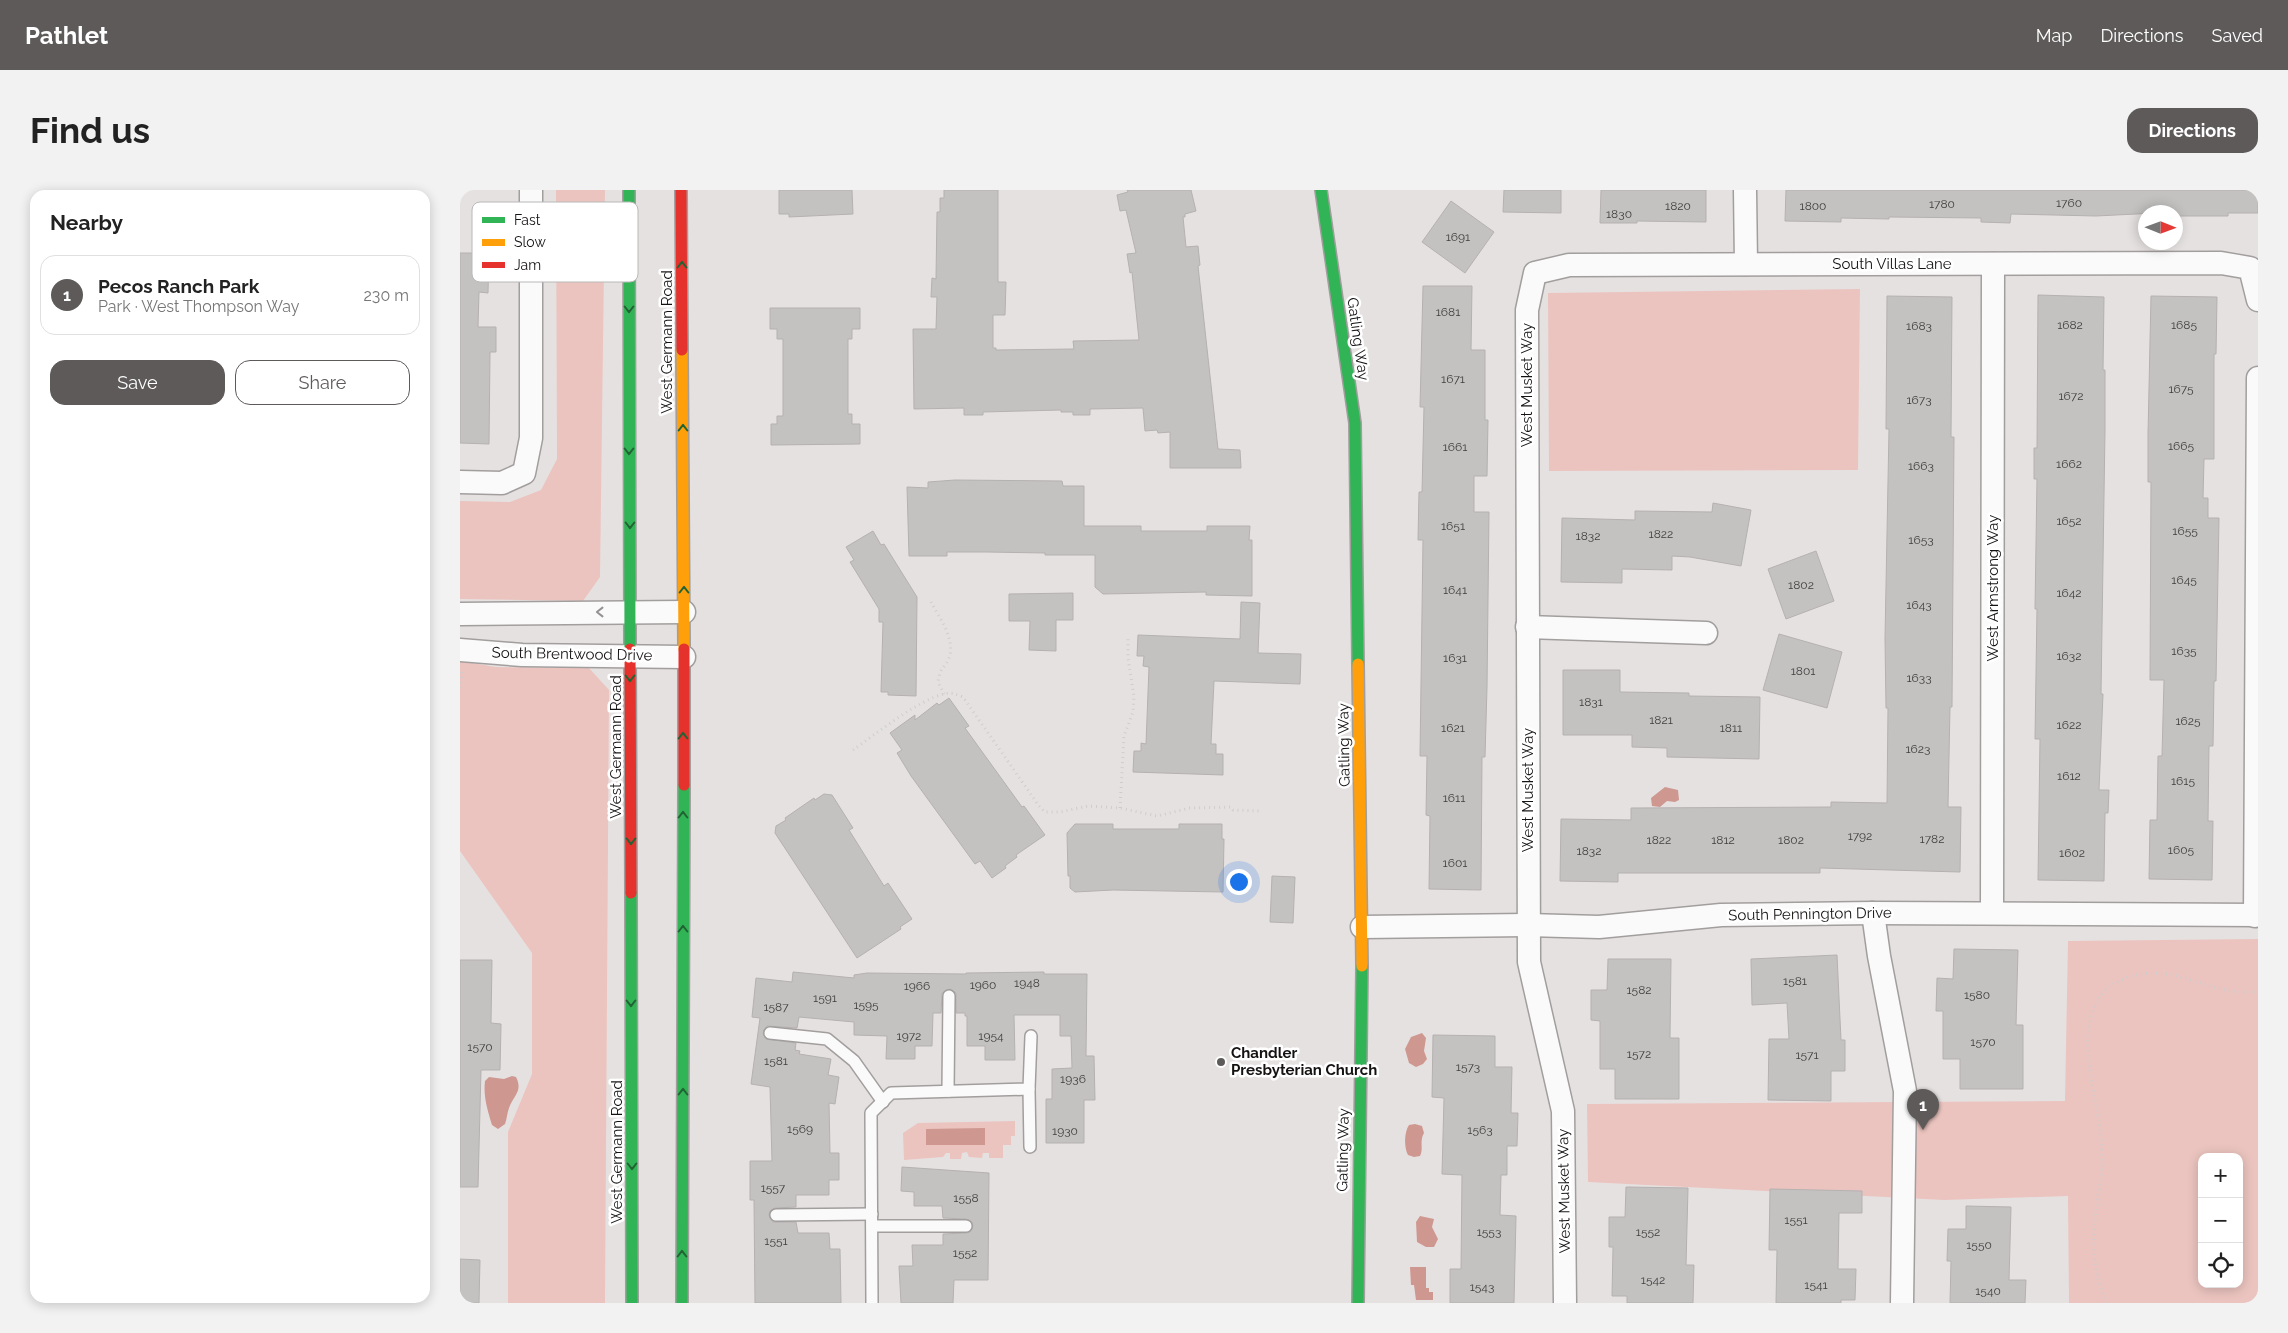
<!DOCTYPE html>
<meta charset="utf-8">
<style>
body{margin:0;font-family:Raleway,sans-serif;background:#f2f2f2;color:#222}
.controls{position:absolute;right:15px;bottom:15px;display:grid;overflow:hidden;border-radius:10px;box-shadow:0 2px 12px #0003}
.controls button{width:45px;height:45px;display:grid;place-items:center;padding:0;border:0;border-bottom:1px solid #e0e0e0;background:#fff;color:#222;font:25px sans-serif}
.compass{position:absolute;left:1678px;top:15px;width:45px;height:45px;border-radius:50%;background:#fff;box-shadow:0 2px 12px #0003;rotate:91deg}
.you{position:absolute;left:778px;top:691px;width:18px;height:18px;margin:-12px;border:4px solid #fff;border-radius:50%;background:#1a73e8;box-shadow:0 0 0 8px #1a73e833}
.badge{display:grid;place-items:center;width:32px;height:32px;border-radius:50%;background:#5e5a5a;color:#fff;font-size:16px;font-weight:700}
.pin{position:absolute;translate:-50% -41px;filter:drop-shadow(0 1px 2px #0008)}
.pin::after{content:'';position:absolute;top:26px;width:18px;height:15px;background:inherit;clip-path:polygon(0 0,100% 0,50% 100%)}
.list{margin:0;padding:0;list-style:none}
h2{display:flex;justify-content:space-between;align-items:center;height:65px;margin:0;padding:0 20px;font-size:21px}
h2 small{font-size:16px;font-weight:400;color:#767676}
.list li{display:grid;grid-template-columns:32px 1fr auto;gap:15px;align-items:center;box-sizing:border-box;height:80px;margin:0 10px 10px;padding:0 10px;border:1px solid #e0e0e0;border-radius:15px}
.list b{display:block;font-size:19px;white-space:nowrap}
.list p{margin:0;font-size:16px;white-space:nowrap;color:#767676}
.list em{font-size:16px;font-style:normal;color:#767676}
.actions{display:flex;gap:10px;padding:15px 20px}
.actions a{flex:1;padding:11px 0;border:1px solid #5e5a5a;border-radius:15px;text-align:center;font-size:18px;color:#5e5a5a}
.actions .main{background:#5e5a5a;color:#fff}
.icon{flex:none;width:28px;height:28px;fill:none;stroke:currentColor;stroke-width:2;stroke-linecap:round;stroke-linejoin:round}
.map{position:relative;flex:none;width:1798px;height:1113px;overflow:hidden;border-radius:15px}
header{display:flex;align-items:center;gap:30px;box-sizing:border-box;height:70px;padding:0 25px;background:#5e5a5a;color:#fff}
header strong{font-size:24px}
nav{display:flex;gap:28px;margin-inline-start:auto;font-size:18px}
.intro{display:flex;align-items:center;justify-content:space-between;box-sizing:border-box;height:120px;padding:0 30px}
h1{margin:0;font-size:35px}
.button{padding:12px 22px;border-radius:15px;background:#5e5a5a;color:#fff;font-size:18px;font-weight:700}
main{display:flex;gap:30px;padding:0 30px}
aside{flex:1;background:#fff;border-radius:15px;box-shadow:0 2px 12px #0003}
.map>svg:first-child{display:block}
.green{fill:#ebc4bf;fill-rule:evenodd}
.water{fill:#ce9790}
.building{fill:#c4c1c1;stroke:#b5b1b1}
.lines{fill:none;stroke-linecap:round;stroke-linejoin:round}
.lane-casing{stroke:#a29e9e;stroke-width:14}
.street-casing{stroke:#a29e9e;stroke-width:25}
.fast-casing{stroke:#a29e9e;stroke-width:14}
.slow-casing{stroke:#a29e9e;stroke-width:14}
.jam-casing{stroke:#a29e9e;stroke-width:14}
.path{stroke:#cecdcd;stroke-width:3;stroke-dasharray:1 4;stroke-linecap:butt}
.lane{stroke:#fbfafa;stroke-width:11}
.street{stroke:#fbfafa;stroke-width:22}
.fast{stroke:#30b455;stroke-width:11}
.slow{stroke:#ff9f0a;stroke-width:11}
.jam{stroke:#e5322d;stroke-width:11}
.oneway{stroke:#226334}
.oneway2{stroke:#949292}
.poi-dot{fill:#5e5a5a;stroke:#fff;stroke-width:2}
.labels{text-anchor:middle;stroke-width:5;stroke-linejoin:round;paint-order:stroke}
.number-label{font-size:12px;fill:#413e3e}
.street-label{font-size:15px;fill:#151212;stroke:#fff}
.poi-label{font-size:15px;font-weight:bold;fill:#151212;stroke:#fff;text-anchor:start}
.key{fill:#fff;stroke:#b9b8b8;stroke-width:1}
.key-label{font-size:14px;fill:#151212}
</style>
<header>
<strong>Pathlet</strong>
<nav><a>Map</a><a>Directions</a><a>Saved</a></nav>
</header>
<div class="intro"><h1>Find us</h1><a class="button">Directions</a></div>
<main>
<aside>
<h2>Nearby<small></small></h2>
<ul class="list">
<li><span class="badge">1</span><div><b>Pecos Ranch Park</b><p>Park · West Thompson Way</p></div><em>230 m</em></li>
</ul>
<div class="actions"><a class="main">Save</a><a>Share</a></div>
</aside>
<div class="map">
<svg width="1798" height="1113" viewBox="0 0 1798 1113">
<rect width="100%" height="100%" fill="#e6e1e1"/>
<g class="green">
<polygon points="96,0 145,0 140,387 123,411 0,409 0,311 50,312 81,300 97,269"/>
<polygon points="1400,99 1398,280 1089,281 1088,103"/>
<polygon points="0,471 36,477 129,478 149,500 145,1113 48,1113 48,942 72,884 72,763 0,661"/>
<path d="M1798,749v364h-189l-1,-107 -124,4 -356,-18 -1,-78 478,-3 3,-160zM1742,967h37v127h-37z"/>
<polygon points="555,931 555,946 551,946 551,955 543,955 543,968 529,968 529,963 523,963 522,968 509,967 507,962 502,963 501,969 490,969 490,963 486,963 483,967 444,970 443,943 458,933"/>
</g>
<g class="water">
<polygon points="1205,597 1218,600 1219,610 1215,612 1207,611 1200,617 1192,616 1191,608"/>
<polygon points="962,843 966,848 964,861 967,869 963,874 956,877 949,873 945,859 951,847"/>
<path d="M52,886l4,1c7,14 -2,18 -7,31 -2,5 -2,11 -4,16l-7,5 -6,-4c-4,-14 -9,-28 -7,-44l4,-4 15,2z"/>
<path d="M955,934l7,2 2,7c-5,8 0,16 -4,23l-6,1 -6,-2c-4,-7 -4,-23 1,-30z"/>
<polygon points="525,938 525,955 466,955 466,939"/>
<polygon points="960,1026 974,1029 972,1037 978,1049 974,1057 966,1057 957,1052 956,1032"/>
<polygon points="950,1077 966,1077 966,1098 969,1098 969,1102 973,1102 973,1110 956,1110 954,1095 951,1095"/>
</g>
<g class="building">
<polygon points="319,0 392,0 393,24 329,27 329,24 319,24"/>
<polygon points="484,0 538,0 538,92 546,92 545,125 533,125 533,158 536,158 536,160 614,159 613,151 679,150 672,82 670,83 667,64 676,63 666,20 660,21 657,5 668,2 667,0 731,0 736,21 725,24 725,27 723,27 726,57 738,56 740,75 738,76 758,259 780,260 781,278 710,278 710,242 698,243 697,240 685,241 683,218 630,219 630,225 613,225 613,222 601,222 601,220 523,222 523,225 504,225 504,218 454,219 453,139 476,139 477,107 471,107 472,88 476,89 477,22 480,22 480,8 484,8"/>
<polygon points="1044,0 1101,0 1101,23 1043,22"/>
<polygon points="1141,0 1246,0 1246,32 1177,31 1177,33 1140,33"/>
<polygon points="1326,0 1798,0 1798,23 1768,23 1768,26 1716,26 1716,22 1636,26 1551,24 1550,33 1521,32 1521,28 1429,27 1429,29 1381,28 1381,32 1325,31"/>
<polygon points="991,11 1034,42 1005,83 962,52"/>
<polygon points="0,63 29,63 28,103 19,102 18,137 36,137 36,162 30,162 29,254 0,253"/>
<polygon points="963,96 1012,96 1011,160 1025,160 1025,230 1028,230 1027,286 1014,286 1014,322 1029,322 1027,497 1025,567 1022,567 1021,700 969,699 970,626 966,625 967,566 960,566 963,350 958,350 959,302 962,302 964,217 960,217"/>
<polygon points="1578,105 1644,107 1643,180 1645,180 1645,240 1641,504 1643,504 1639,600 1649,600 1648,623 1645,623 1644,691 1578,690 1580,549 1575,549 1577,419 1575,419 1577,289 1574,289 1574,258 1577,258"/>
<polygon points="1427,106 1492,107 1491,247 1494,247 1492,517 1490,517 1488,617 1501,617 1500,682 1360,678 1360,683 1158,683 1158,692 1100,691 1101,629 1171,630 1171,618 1371,617 1371,612 1427,613 1428,518 1426,518 1425,448 1429,239 1426,239"/>
<polygon points="1691,106 1757,107 1756,164 1754,164 1754,269 1744,269 1743,308 1748,308 1748,328 1759,328 1756,491 1754,491 1753,556 1749,556 1748,631 1753,631 1752,690 1689,689 1690,630 1697,630 1698,566 1702,566 1704,490 1690,490 1691,292 1688,292 1688,244"/>
<polygon points="310,118 400,118 400,139 392,139 392,149 388,149 388,224 392,224 392,234 400,234 400,254 311,255 311,234 317,234 317,226 323,226 323,149 317,149 317,139 310,139"/>
<polygon points="495,290 602,291 603,296 624,296 624,336 681,336 681,341 747,341 747,336 790,336 789,350 792,350 792,406 746,405 746,402 643,404 635,397 635,365 585,365 585,363 526,362 487,362 487,366 449,366 447,297 468,298 468,292"/>
<polygon points="1253,313 1291,320 1281,376 1230,367 1212,366 1212,380 1162,379 1162,393 1101,392 1102,328 1175,330 1175,321 1252,322"/>
<polygon points="413,341 421,355 424,354 457,407 456,506 428,505 428,502 421,502 423,432 419,432 419,419 390,372 394,370 386,357"/>
<polygon points="1356,361 1374,411 1326,429 1308,379"/>
<polygon points="613,403 613,430 596,430 596,461 569,460 570,431 549,431 549,404"/>
<polygon points="781,412 800,413 798,463 841,464 840,494 754,491 751,554 756,554 756,564 763,564 763,585 673,582 674,561 681,561 681,553 686,554 689,477 683,476 684,466 677,466 678,445 780,449"/>
<polygon points="1319,444 1382,462 1367,518 1303,500"/>
<polygon points="1103,480 1160,480 1160,502 1229,503 1229,506 1300,507 1299,569 1207,567 1207,558 1172,557 1172,545 1103,545"/>
<polygon points="489,508 509,536 505,538 562,617 564,616 585,645 556,665 557,667 545,676 546,678 532,688 520,671 515,674 451,586 437,563 442,560 430,543 455,525 455,530 477,513 479,515"/>
<polygon points="364,604 372,605 393,638 389,640 424,696 428,693 452,729 440,737 441,739 397,768 315,643 316,636 326,630 325,628 354,608 355,610"/>
<polygon points="615,634 653,634 653,639 719,639 719,634 762,634 762,649 764,649 763,702 653,700 615,702 610,698 610,686 608,686 607,643"/>
<polygon points="812,686 835,687 833,733 810,732"/>
<polygon points="1494,759 1558,760 1556,835 1563,835 1563,899 1500,899 1500,869 1483,869 1483,821 1476,821 1477,788 1493,789"/>
<polygon points="1377,765 1381,850 1385,850 1385,881 1371,881 1371,911 1308,910 1309,849 1329,849 1327,813 1292,815 1291,769"/>
<polygon points="1148,769 1211,769 1210,848 1219,848 1219,909 1155,909 1155,879 1140,879 1140,831 1131,830 1131,800 1147,800"/>
<polygon points="0,770 32,770 31,833 41,834 40,880 21,880 18,997 0,997"/>
<polygon points="333,782 394,788 394,785 407,783 506,784 506,783 584,782 584,784 627,784 626,866 634,866 635,910 624,910 624,953 586,953 586,909 592,909 592,879 612,878 611,846 600,846 600,825 554,825 555,870 525,870 525,856 507,856 507,826 505,826 505,823 496,823 496,803 490,799 482,803 481,823 473,823 472,856 455,856 455,869 426,869 427,846 394,845 394,832 339,827 337,838 307,836 303,843 306,849 336,853 335,860 340,861 339,864 371,869 368,885 379,887 375,914 369,913 370,963 379,963 379,990 369,990 369,1005 336,1005 336,1017 315,1018 310,1021 309,1025 313,1032 336,1032 338,1043 369,1043 370,1059 380,1059 381,1113 295,1113 294,1010 290,1010 290,971 312,971 310,897 291,894 300,828 292,827 296,788 332,792"/>
<polygon points="973,845 1035,846 1035,877 1052,877 1051,923 1058,923 1057,956 1047,956 1047,985 1041,985 1040,1025 1056,1026 1054,1113 990,1113 990,1079 1001,1079 1002,985 982,984 984,908 972,907"/>
<polygon points="442,977 529,983 528,1090 494,1090 493,1113 441,1113 439,1076 453,1076 452,1055 483,1055 483,1044 506,1043 510,1042 513,1036 512,1032 506,1029 483,1028 482,1016 454,1016 454,1002 441,1001"/>
<polygon points="1166,997 1228,998 1226,1075 1234,1075 1233,1113 1167,1113 1167,1106 1152,1106 1153,1057 1149,1057 1149,1027 1165,1027"/>
<polygon points="1310,999 1402,1001 1402,1023 1379,1023 1378,1079 1396,1079 1395,1110 1381,1110 1381,1113 1316,1113 1317,1060 1309,1060"/>
<polygon points="1506,1016 1551,1017 1549,1090 1566,1090 1565,1113 1490,1113 1491,1071 1487,1071 1488,1039 1506,1039"/>
<polygon points="0,1069 20,1070 19,1113 0,1113"/>
</g>
<g class="lines">
<g class="lane-casing">
<g id="lane">
<polyline points="310,843 367,849 394,871 423,912"/>
<polyline points="569,899 570,957"/>
<polyline points="488,901 489,806"/>
<polyline points="316,1025 412,1024"/>
<polyline points="412,1036 506,1036"/>
<polyline points="412,1113 411,923 431,903 569,899 571,846"/>
</g>
</g>
<g class="street-casing">
<g id="street">
<polyline points="1285,0 1286,74"/>
<polyline points="0,292 42,293 64,283 71,248 71,0"/>
<polyline points="0,424 224,422"/>
<polyline points="1067,437 1246,443"/>
<polyline points="0,460 62,465 224,467"/>
<polyline points="1532,722 1533,74"/>
<polyline points="1413,723 1419,766 1445,901 1442,1113"/>
<polyline points="1795,726 1798,188"/>
<polyline points="902,737 1068,735 1139,737 1261,725 1413,723 1798,725"/>
<polyline points="1105,1113 1103,921 1069,772 1067,120 1075,83 1109,75 1761,73 1790,78 1798,110"/>
</g>
</g>
<g class="fast-casing">
<g id="fast">
<polyline points="169,0 170,459"/>
<polyline points="861,0 895,233 898,474"/>
<polyline points="171,703 172,1113"/>
<polyline points="222,1113 224,595"/>
<polyline points="898,1113 902,776"/>
</g>
</g>
<g class="slow-casing">
<g id="slow">
<polyline points="222,160 224,459"/>
<polyline points="898,474 902,776"/>
</g>
</g>
<g class="jam-casing">
<g id="jam">
<polyline points="221,0 222,160"/>
<polyline points="170,459 171,703"/>
<polyline points="224,595 224,459"/>
</g>
</g>
<g class="path">
<path d="M471,412c8,15 25,38 18,56 -4,10 -9,9 -11,24l6,12"/>
<polyline points="0,498 2,481"/>
<path d="M393,560c23,-16 65,-50 91,-56 7,-2 12,0 19,3l76,109 6,6h15l28,-6 32,2 37,8 33,-8 41,-1 2,3 29,1"/>
<polyline points="660,618 664,546 673,522 674,507 668,468 668,446"/>
<path d="M1647,1113c-14,-29 -15,-61 -11,-93 2,-16 6,-33 6,-49 0,-13 -1,-26 -3,-38 -6,-40 -29,-117 18,-141 55,-27 91,17 141,9"/>
</g>
<use href="#lane" class="lane"/>
<use href="#street" class="street"/>
<use href="#fast" class="fast"/>
<use href="#slow" class="slow"/>
<use href="#jam" class="jam"/>
</g>
<defs><path id="oneway-chevron" d="M-2-3.5L2.5 0L-2 3.5" fill="none" stroke-width="1.6" stroke-linecap="round" stroke-linejoin="round" transform="scale(1.25)"/></defs>
<g class="oneway">
<use href="#oneway-chevron" transform="translate(222 75) rotate(-90)"/>
<use href="#oneway-chevron" transform="translate(169 119) rotate(90)"/>
<use href="#oneway-chevron" transform="translate(223 238) rotate(-90)"/>
<use href="#oneway-chevron" transform="translate(169 261) rotate(90)"/>
<use href="#oneway-chevron" transform="translate(170 335) rotate(90)"/>
<use href="#oneway-chevron" transform="translate(224 400) rotate(-90)"/>
<use href="#oneway-chevron" transform="translate(170 488) rotate(90)"/>
<use href="#oneway-chevron" transform="translate(223 546) rotate(-90)"/>
<use href="#oneway-chevron" transform="translate(223 625) rotate(-90)"/>
<use href="#oneway-chevron" transform="translate(171 651) rotate(90)"/>
<use href="#oneway-chevron" transform="translate(223 739) rotate(-90)"/>
<use href="#oneway-chevron" transform="translate(171 813) rotate(90)"/>
<use href="#oneway-chevron" transform="translate(223 902) rotate(-90)"/>
<use href="#oneway-chevron" transform="translate(172 976) rotate(90)"/>
<use href="#oneway-chevron" transform="translate(222 1064) rotate(-90)"/>
</g>
<use class="oneway2" href="#oneway-chevron" transform="translate(140 422) rotate(180)"/>
<circle class="poi-dot" cx="761" cy="872" r="5"/>
<g class="labels">
<g class="number-label">
<text x="1609" y="17">1760</text>
<text x="1482" y="18">1780</text>
<text x="1218" y="20">1820</text>
<text x="1353" y="20">1800</text>
<text x="1159" y="28">1830</text>
<text x="998" y="51">1691</text>
<text x="988" y="126">1681</text>
<text x="1610" y="139">1682</text>
<text x="1724" y="139">1685</text>
<text x="1459" y="140">1683</text>
<text x="993" y="193">1671</text>
<text x="1721" y="203">1675</text>
<text x="1611" y="210">1672</text>
<text x="1459" y="214">1673</text>
<text x="1721" y="260">1665</text>
<text x="995" y="261">1661</text>
<text x="1609" y="278">1662</text>
<text x="1461" y="280">1663</text>
<text x="1609" y="335">1652</text>
<text x="993" y="340">1651</text>
<text x="1725" y="345">1655</text>
<text x="1201" y="348">1822</text>
<text x="1128" y="350">1832</text>
<text x="1461" y="354">1653</text>
<text x="1724" y="394">1645</text>
<text x="1341" y="399">1802</text>
<text x="995" y="404">1641</text>
<text x="1609" y="407">1642</text>
<text x="1459" y="419">1643</text>
<text x="1724" y="465">1635</text>
<text x="1609" y="470">1632</text>
<text x="995" y="472">1631</text>
<text x="1343" y="485">1801</text>
<text x="1459" y="492">1633</text>
<text x="1131" y="516">1831</text>
<text x="1201" y="534">1821</text>
<text x="1728" y="535">1625</text>
<text x="1609" y="539">1622</text>
<text x="993" y="542">1621</text>
<text x="1271" y="542">1811</text>
<text x="1458" y="563">1623</text>
<text x="1609" y="590">1612</text>
<text x="1723" y="595">1615</text>
<text x="994" y="612">1611</text>
<text x="1400" y="650">1792</text>
<text x="1472" y="653">1782</text>
<text x="1199" y="654">1822</text>
<text x="1263" y="654">1812</text>
<text x="1331" y="654">1802</text>
<text x="1721" y="664">1605</text>
<text x="1129" y="665">1832</text>
<text x="1612" y="667">1602</text>
<text x="995" y="677">1601</text>
<text x="1335" y="795">1581</text>
<text x="567" y="797">1948</text>
<text x="523" y="799">1960</text>
<text x="457" y="800">1966</text>
<text x="1179" y="804">1582</text>
<text x="1517" y="809">1580</text>
<text x="365" y="812">1591</text>
<text x="406" y="819">1595</text>
<text x="316" y="821">1587</text>
<text x="449" y="850">1972</text>
<text x="531" y="850">1954</text>
<text x="1523" y="856">1570</text>
<text x="20" y="861">1570</text>
<text x="1179" y="868">1572</text>
<text x="1347" y="869">1571</text>
<text x="316" y="875">1581</text>
<text x="1008" y="881">1573</text>
<text x="613" y="893">1936</text>
<text x="340" y="943">1569</text>
<text x="1020" y="944">1563</text>
<text x="605" y="945">1930</text>
<text x="313" y="1002">1557</text>
<text x="506" y="1012">1558</text>
<text x="1336" y="1034">1551</text>
<text x="1029" y="1046">1553</text>
<text x="1188" y="1046">1552</text>
<text x="316" y="1055">1551</text>
<text x="1519" y="1059">1550</text>
<text x="505" y="1067">1552</text>
<text x="1193" y="1094">1542</text>
<text x="1356" y="1099">1541</text>
<text x="1022" y="1101">1543</text>
<text x="1528" y="1105">1540</text>
</g>
<g class="street-label">
<text x="1432" y="79">South Villas Lane</text>
<text transform="translate(898 149) rotate(82)" y="5">Gatling Way</text>
<text transform="translate(207 152) rotate(-90)" y="5">West Germann Road</text>
<text transform="translate(1067 195) rotate(-90)" y="5">West Musket Way</text>
<text transform="translate(1533 398) rotate(-90)" y="5">West Armstrong Way</text>
<text transform="translate(112 464) rotate(1)" y="5">South Brentwood Drive</text>
<text transform="translate(884 555) rotate(-91)" y="5">Gatling Way</text>
<text transform="translate(156 557) rotate(-90)" y="5">West Germann Road</text>
<text transform="translate(1068 600) rotate(-90)" y="5">West Musket Way</text>
<text transform="translate(1350 724) rotate(-1)" y="5">South Pennington Drive</text>
<text transform="translate(883 960) rotate(-89)" y="5">Gatling Way</text>
<text transform="translate(157 962) rotate(-90)" y="5">West Germann Road</text>
<text transform="translate(1104 1001) rotate(-91)" y="5">West Musket Way</text>
</g>
<g class="poi-label">
<text x="771" y="868">Chandler<tspan x="771" dy="17">Presbyterian Church</tspan></text>
</g>
</g>
<rect x="12" y="12" width="166" height="80" rx="8" class="key"/>
<rect x="22" y="27" width="23" height="6" fill="#30b455"/>
<rect x="22" y="49" width="23" height="7" fill="#ff9f0a"/>
<rect x="22" y="72" width="23" height="6" fill="#e5322d"/>
<g class="key-label">
<text x="54" y="35">Fast</text>
<text x="54" y="57">Slow</text>
<text x="54" y="80">Jam</text>
</g>
</svg>
<div class="controls">
<button>+</button>
<button>−</button>
<button><svg class="icon" aria-label="locate" viewBox="0 0 24 24"><circle cx="12" cy="12" r="6"/><path d="M12 2v4M12 18v4M2 12h4M18 12h4"/></svg></button>
</div>
<svg class="compass" viewBox="-18 -18 36 36"><path d="M0-13l5 13h-10z" fill="#e53935"/><path d="M0 13l5-13h-10z" fill="#767676"/></svg>
<div class="you"></div>
<div class="pin badge" style="left:1463px;top:940px">1</div>
</div>
</main>
